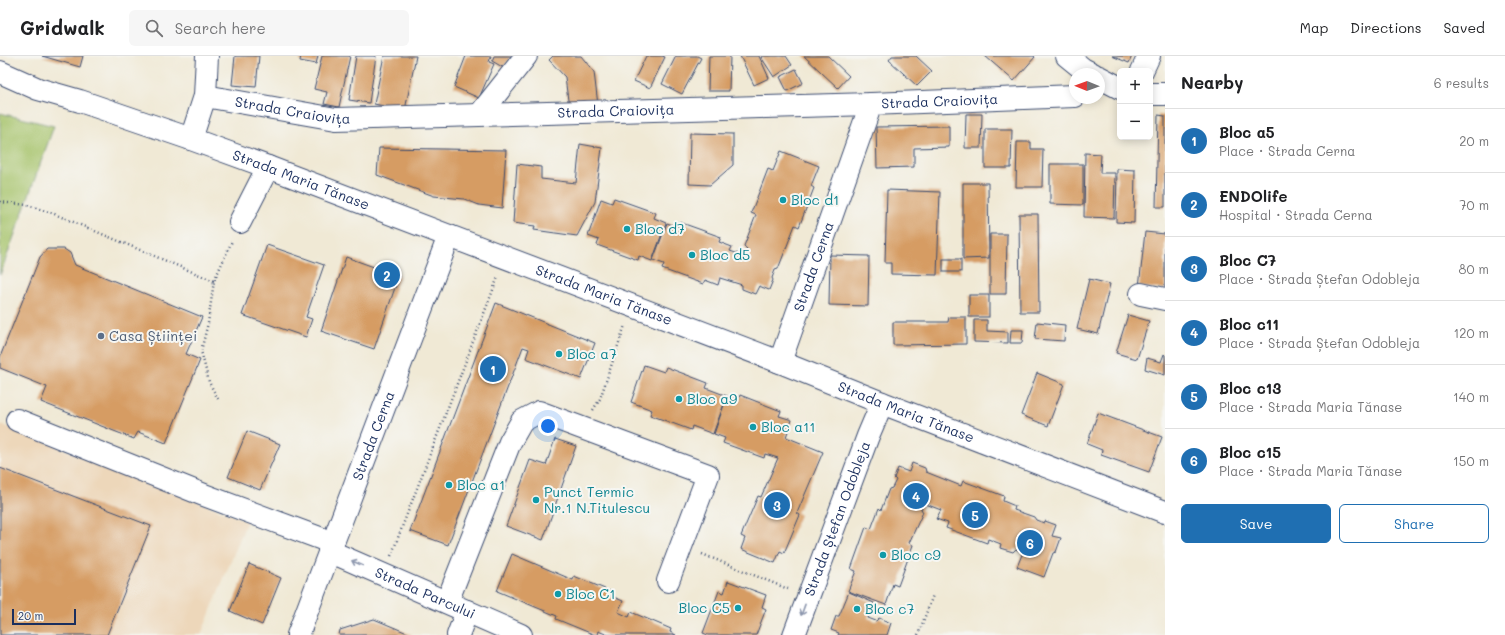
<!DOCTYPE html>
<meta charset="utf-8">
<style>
body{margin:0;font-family:Mali,sans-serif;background:#f6f6f6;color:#202124}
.controls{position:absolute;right:12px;top:12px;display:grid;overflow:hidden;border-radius:6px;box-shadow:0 2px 10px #0003}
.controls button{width:36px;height:36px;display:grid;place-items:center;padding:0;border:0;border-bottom:1px solid #e0e0e0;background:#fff;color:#202124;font:20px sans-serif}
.compass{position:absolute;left:1069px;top:12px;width:36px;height:36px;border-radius:50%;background:#fff;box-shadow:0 2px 10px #0003;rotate:271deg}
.scale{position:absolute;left:12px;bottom:10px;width:64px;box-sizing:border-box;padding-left:4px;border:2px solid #1b2f5e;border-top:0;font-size:11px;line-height:14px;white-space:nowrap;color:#1b2f5e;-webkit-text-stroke:3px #f6f6f2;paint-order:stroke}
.you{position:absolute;left:548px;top:370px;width:14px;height:14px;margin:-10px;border:3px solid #fff;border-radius:50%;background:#1a73e8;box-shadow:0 0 0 6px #1a73e833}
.badge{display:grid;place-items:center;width:26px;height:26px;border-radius:50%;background:#1f6fb2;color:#fff;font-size:13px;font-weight:700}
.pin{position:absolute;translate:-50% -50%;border:2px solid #fff;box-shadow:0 1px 4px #0006}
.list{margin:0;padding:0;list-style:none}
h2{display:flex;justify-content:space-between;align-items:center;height:52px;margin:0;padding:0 16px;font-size:17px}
h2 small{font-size:13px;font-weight:400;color:#757577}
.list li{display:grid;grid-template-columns:26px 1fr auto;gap:12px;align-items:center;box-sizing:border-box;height:64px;padding:0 16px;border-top:1px solid #e0e0e0}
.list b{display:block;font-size:15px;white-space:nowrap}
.list p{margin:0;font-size:13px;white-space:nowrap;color:#757577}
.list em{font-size:13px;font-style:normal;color:#757577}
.actions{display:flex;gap:8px;padding:12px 16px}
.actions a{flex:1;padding:9px 0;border:1px solid #1f6fb2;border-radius:6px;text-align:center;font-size:14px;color:#1f6fb2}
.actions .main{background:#1f6fb2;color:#fff}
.icon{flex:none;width:22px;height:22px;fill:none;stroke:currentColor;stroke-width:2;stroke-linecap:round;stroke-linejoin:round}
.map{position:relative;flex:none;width:1165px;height:579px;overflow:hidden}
header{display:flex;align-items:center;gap:24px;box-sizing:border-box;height:56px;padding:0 20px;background:#fff;border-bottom:1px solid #e0e0e0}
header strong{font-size:19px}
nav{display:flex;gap:22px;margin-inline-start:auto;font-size:14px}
.search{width:280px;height:36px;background:#f6f6f6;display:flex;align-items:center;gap:10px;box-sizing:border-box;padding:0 14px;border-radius:6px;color:#757577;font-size:15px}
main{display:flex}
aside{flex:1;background:#fff}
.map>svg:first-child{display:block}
.built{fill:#edd7ba}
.green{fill:#a6c36b;stroke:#607964}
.building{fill:#d69c64}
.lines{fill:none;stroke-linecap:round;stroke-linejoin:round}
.minor-casing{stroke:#3b4b70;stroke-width:24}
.major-casing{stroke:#3b4b70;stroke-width:24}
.path{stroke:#3b4b70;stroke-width:2.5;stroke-dasharray:1 3;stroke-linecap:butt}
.minor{stroke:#fff;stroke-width:22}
.major{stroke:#fff;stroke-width:22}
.oneway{stroke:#8d97ae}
.culture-dot{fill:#0f9aa8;stroke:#f6f6f2;stroke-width:1.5}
.service-dot{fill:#5c6f8a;stroke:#f6f6f2;stroke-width:1.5}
.labels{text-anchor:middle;stroke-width:4;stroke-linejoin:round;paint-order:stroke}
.street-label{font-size:14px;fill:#1b2f5e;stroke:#f6f6f2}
.culture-label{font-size:14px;fill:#0d838f;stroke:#f6f6f2;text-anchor:start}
.service-label{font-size:14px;fill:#4e5e75;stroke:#f6f6f2;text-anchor:start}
</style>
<header>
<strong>Gridwalk</strong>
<div class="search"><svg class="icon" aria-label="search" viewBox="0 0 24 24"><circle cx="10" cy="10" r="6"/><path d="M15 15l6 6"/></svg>Search here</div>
<nav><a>Map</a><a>Directions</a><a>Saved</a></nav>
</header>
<main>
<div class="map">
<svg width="1165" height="579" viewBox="0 0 1165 579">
<rect width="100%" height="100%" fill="#f6f6f2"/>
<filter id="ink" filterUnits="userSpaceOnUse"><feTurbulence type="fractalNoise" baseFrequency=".025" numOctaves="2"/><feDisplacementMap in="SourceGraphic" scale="8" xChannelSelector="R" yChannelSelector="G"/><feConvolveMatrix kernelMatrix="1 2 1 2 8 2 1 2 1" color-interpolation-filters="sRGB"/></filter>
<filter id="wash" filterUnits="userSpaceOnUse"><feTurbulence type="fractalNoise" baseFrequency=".012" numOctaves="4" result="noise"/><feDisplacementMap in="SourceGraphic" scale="16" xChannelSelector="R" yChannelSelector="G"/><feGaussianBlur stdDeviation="0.9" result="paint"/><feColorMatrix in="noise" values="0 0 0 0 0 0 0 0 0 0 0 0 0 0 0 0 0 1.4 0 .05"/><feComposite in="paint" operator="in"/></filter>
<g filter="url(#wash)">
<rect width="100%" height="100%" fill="#f0e9d5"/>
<polygon class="built" points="0,368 247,465 201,579 0,579"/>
<polygon class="green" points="0,57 54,70 0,219"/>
<g id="blocks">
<g class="building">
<polygon points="42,0 83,0 80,11"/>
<polygon points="235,0 259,0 256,31 232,29"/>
<polygon points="301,0 318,0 316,8 300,5"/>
<polygon points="322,0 350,0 339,51 324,48 327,36 314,33"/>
<polygon points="356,0 376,0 369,47 349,44"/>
<polygon points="384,0 416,0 405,54 374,48"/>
<polygon points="466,0 491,0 489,6 494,8 479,42 454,31"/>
<polygon points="494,0 511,0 504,12 492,5"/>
<polygon points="553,0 581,0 594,16 598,49 569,52 565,21 549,4"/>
<polygon points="646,0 662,0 665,1 650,32 634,25"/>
<polygon points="676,0 697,0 701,2 682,38 662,28"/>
<polygon points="709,0 730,0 729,35 708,35"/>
<polygon points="740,0 759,0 769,22 754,29"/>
<polygon points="763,0 786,0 792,9 774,21 761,1"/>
<polygon points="804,0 828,0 849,20 838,32"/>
<polygon points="892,0 916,0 932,15 917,30 889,4"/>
<polygon points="985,0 1034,0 1035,1 1014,25"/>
<polygon points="1112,0 1132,0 1129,7"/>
<polygon points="796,13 803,27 787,35 780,21"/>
<polygon points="966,58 982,58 981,92 965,92"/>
<polygon points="1158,59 1165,60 1165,151 1156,151"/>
<polygon points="949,70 949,91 914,92 914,111 877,112 876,71"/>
<polygon points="985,73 1012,73 1011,112 985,112"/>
<polygon points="690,77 733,78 733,109 710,129 689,128"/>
<polygon points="1017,86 1031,86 1031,93 1043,93 1042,131 1016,131"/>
<polygon points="580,88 602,92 595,146 577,180 534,174 535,170 513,167 517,108 541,111 541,123 576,127"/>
<polygon points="379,92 506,94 502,152 479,149 464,143 434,140 377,119"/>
<polygon points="781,95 819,110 811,130 814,132 799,171 795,169 778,213 775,214 772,222 773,224 769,234 759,230 755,238 742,233 742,229 720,222 718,229 705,224 703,228 662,213 664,208 653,204 667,167 678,171 679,166 721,181 719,186 732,191 730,195 744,200 747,193 744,190 756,159 751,157 768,113 773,115"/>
<polygon points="1085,97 1101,98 1100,117 1115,117 1114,162 1084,161"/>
<polygon points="1050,108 1083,108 1083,149 1050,148"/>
<polygon points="1117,113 1135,114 1134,167 1116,166"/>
<polygon points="963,127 988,127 989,202 963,203"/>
<polygon points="887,134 940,136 937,219 891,218 891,207 885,207"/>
<polygon points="614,142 656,157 654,162 666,167 652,205 639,200 638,204 597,189 599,184 588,180 601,143 612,147"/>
<polygon points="1019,158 1038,158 1039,256 1020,256"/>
<polygon points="1145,176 1165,178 1165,233 1139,231"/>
<polygon points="990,178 1007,178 1006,238 990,238"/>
<polygon points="267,189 324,209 306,261 312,263 306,281 242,259"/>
<polygon points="47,193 64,193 70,197 75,209 202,261 186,298 200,304 166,387 138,376 134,383 41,346 47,331 0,312 0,301 40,201"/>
<polygon points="830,199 869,200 868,250 829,249"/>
<polygon points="346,201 399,220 374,293 321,275"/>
<rect x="943" y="203" width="18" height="13"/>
<polygon points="1089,223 1110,228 1098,278 1077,273"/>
<rect x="969" y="239" width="20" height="22"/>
<polygon points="496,247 595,287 581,323 526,302 529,293 523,291 448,489 410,475"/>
<polygon points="1128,259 1149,265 1137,303 1116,297"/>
<polygon points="949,261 966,261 966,288 893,289 893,266 948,266"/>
<polygon points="974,264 987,264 987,275 1008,276 1008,287 974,286"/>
<polygon points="1037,266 1065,269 1064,285 1035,283"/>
<polygon points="1011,274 1023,274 1022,287 1010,287"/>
<polygon points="1164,298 1165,299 1165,319 1145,313 1147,302 1161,306"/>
<polygon points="644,309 664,316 666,311 708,327 706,332 727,340 713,378 692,370 691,374 650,359 652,354 631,346"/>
<polygon points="1037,317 1064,328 1048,370 1021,359"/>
<polygon points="740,339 781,355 779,360 792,364 786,381 823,396 797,457 800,459 784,497 780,495 775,507 741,493 745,482 741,480 758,440 761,441 778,402 765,398 764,402 723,387 725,382 714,378 727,340 738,344"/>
<polygon points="1098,357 1162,381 1149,416 1101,399 1102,394 1087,388"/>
<polygon points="247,375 280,388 260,434 228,421"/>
<polygon points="555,383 576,390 543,484 506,470 530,404 546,409"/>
<polygon points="912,407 925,412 926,416 961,430 963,425 1004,440 1003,445 1015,450 1014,454 1034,461 1036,464 1044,467 1045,465 1056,469 1052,480 1061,482 1056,496 1053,497 1044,521 1017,511 1023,496 1016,493 1013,496 1000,492 1001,488 988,483 987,487 946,472 948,467 936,463 941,454 923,447 921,453 923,456 909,487 913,489 898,530 893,528 886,549 848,535 856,515 851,513 866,471 871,473 879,452 881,454 889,433 892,432 896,424 894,422 898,412 909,416"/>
<polygon points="0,412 151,470 107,579 0,579"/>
<polygon points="512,498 573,524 574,520 612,536 611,540 623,545 618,556 629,561 631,556 671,573 670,576 676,579 608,579 598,575 597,579 595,579 556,563 557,560 497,535"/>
<polygon points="249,508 281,522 262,569 230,555"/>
<polygon points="728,525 766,539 762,551 766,553 756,579 708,579 703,577 719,535 724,537"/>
<polygon points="849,536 874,547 868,562 876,565 879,562 891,567 887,579 838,579 839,577 831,574 836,560 839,560"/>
<polygon points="374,563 412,579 339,579 340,574"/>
</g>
</g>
</g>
<g filter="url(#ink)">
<use href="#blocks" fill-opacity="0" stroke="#3b4b70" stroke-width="1"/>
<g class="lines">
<g class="minor-casing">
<g id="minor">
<polyline points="1067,0 1083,13 1093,18"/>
<polyline points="1142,15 1149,0"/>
<polyline points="1099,21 1120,32"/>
<polyline points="1150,38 1165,38"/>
<path id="s1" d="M205,40l131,23 535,-15 204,-8"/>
<polyline points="480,58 526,0"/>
<polyline points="191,83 205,40 207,0"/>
<polyline points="240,166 268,111"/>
<polyline points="1141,238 1165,243"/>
<path id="s2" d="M780,306l91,-258"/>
<polyline points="17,364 204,439 333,487"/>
<path id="s3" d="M329,495l192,84"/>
<polyline points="447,546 510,386 522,365 539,356 708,419 668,525"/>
<path id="s4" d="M298,579l151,-399"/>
<polyline points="458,579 467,555"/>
<path id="s5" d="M794,579l74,-199 14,-33"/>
</g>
</g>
<g class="major-casing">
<g id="major">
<path id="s6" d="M0,16l38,17 42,12 111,38 77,28 512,195 102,41 283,109"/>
</g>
</g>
<g class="path">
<polyline points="0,146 27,149 52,157 214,225"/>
<polyline points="218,343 209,326 201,295 208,267 214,225 232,185"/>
<polyline points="593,354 600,343 625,269"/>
<polyline points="702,498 788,533"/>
<polyline points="391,500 498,221"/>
<polyline points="918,579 933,539"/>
</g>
<use href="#minor" class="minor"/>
<use href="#major" class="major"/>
</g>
<defs><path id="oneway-shaft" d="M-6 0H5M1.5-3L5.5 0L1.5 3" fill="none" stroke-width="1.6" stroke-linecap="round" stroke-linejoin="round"/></defs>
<g class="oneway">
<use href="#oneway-shaft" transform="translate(357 507) rotate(-156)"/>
<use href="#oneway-shaft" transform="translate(803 554) rotate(110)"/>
</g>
</g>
<g class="culture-dot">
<circle cx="783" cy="144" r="4"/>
<circle cx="627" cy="173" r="4"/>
<circle cx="692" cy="199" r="4"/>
<circle cx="559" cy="298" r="4"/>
<circle cx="679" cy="343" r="4"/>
<circle cx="753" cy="371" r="4"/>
<circle cx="449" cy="429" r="4"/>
<circle cx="536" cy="444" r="4"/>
<circle cx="883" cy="499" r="4"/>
<circle cx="558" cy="538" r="4"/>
<circle cx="738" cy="552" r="4"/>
<circle cx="857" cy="553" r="4"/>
</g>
<circle class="service-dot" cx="101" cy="280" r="4"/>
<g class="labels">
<g class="street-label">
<text dy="5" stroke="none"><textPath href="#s1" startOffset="737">Strada Craiovița</textPath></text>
<text dy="5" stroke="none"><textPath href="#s1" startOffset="89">Strada Craiovița</textPath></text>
<text dy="5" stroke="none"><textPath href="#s1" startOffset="413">Strada Craiovița</textPath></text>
<text dy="5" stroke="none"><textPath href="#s6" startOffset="320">Strada Maria Tănase</textPath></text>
<text dy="5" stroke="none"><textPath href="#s2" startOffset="101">Strada Cerna</textPath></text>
<text dy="5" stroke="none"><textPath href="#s6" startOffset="644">Strada Maria Tănase</textPath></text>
<text dy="5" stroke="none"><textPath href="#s6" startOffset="968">Strada Maria Tănase</textPath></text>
<text dy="5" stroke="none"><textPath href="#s4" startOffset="213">Strada Cerna</textPath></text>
<text dy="5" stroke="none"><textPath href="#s5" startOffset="124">Strada Ștefan Odobleja</textPath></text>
<text dy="5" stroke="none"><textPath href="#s3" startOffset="105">Strada Parcului</textPath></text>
</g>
<g class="culture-label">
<text x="791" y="149">Bloc d1</text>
<text x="635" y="178">Bloc d7</text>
<text x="700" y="204">Bloc d5</text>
<text x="567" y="303">Bloc a7</text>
<text x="687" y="348">Bloc a9</text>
<text x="761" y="376">Bloc a11</text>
<text x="457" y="434">Bloc a1</text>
<text x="544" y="441">Punct Termic<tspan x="544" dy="16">Nr.1 N.Titulescu</tspan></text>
<text x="891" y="504">Bloc c9</text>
<text x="566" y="543">Bloc C1</text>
<text x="730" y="557" text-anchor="end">Bloc C5</text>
<text x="865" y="558">Bloc c7</text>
</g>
<g class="service-label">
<text x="109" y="285">Casa Științei</text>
</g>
</g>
</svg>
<div class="controls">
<button>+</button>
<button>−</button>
</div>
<svg class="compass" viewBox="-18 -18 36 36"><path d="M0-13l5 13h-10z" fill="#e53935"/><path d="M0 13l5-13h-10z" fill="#757577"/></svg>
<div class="scale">20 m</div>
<div class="you"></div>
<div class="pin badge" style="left:493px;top:313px">1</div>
<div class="pin badge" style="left:387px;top:219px">2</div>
<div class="pin badge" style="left:777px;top:449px">3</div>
<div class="pin badge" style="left:916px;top:440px">4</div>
<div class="pin badge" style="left:975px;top:459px">5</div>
<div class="pin badge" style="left:1030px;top:487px">6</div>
</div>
<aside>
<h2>Nearby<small>6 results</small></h2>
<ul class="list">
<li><span class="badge">1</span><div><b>Bloc a5</b><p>Place · Strada Cerna</p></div><em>20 m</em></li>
<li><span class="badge">2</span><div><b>ENDOlife</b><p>Hospital · Strada Cerna</p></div><em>70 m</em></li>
<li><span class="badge">3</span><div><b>Bloc C7</b><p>Place · Strada Ștefan Odobleja</p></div><em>80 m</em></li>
<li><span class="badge">4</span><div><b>Bloc c11</b><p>Place · Strada Ștefan Odobleja</p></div><em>120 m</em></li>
<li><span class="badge">5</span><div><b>Bloc c13</b><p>Place · Strada Maria Tănase</p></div><em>140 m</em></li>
<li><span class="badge">6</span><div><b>Bloc c15</b><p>Place · Strada Maria Tănase</p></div><em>150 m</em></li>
</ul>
<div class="actions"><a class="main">Save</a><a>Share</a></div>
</aside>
</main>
